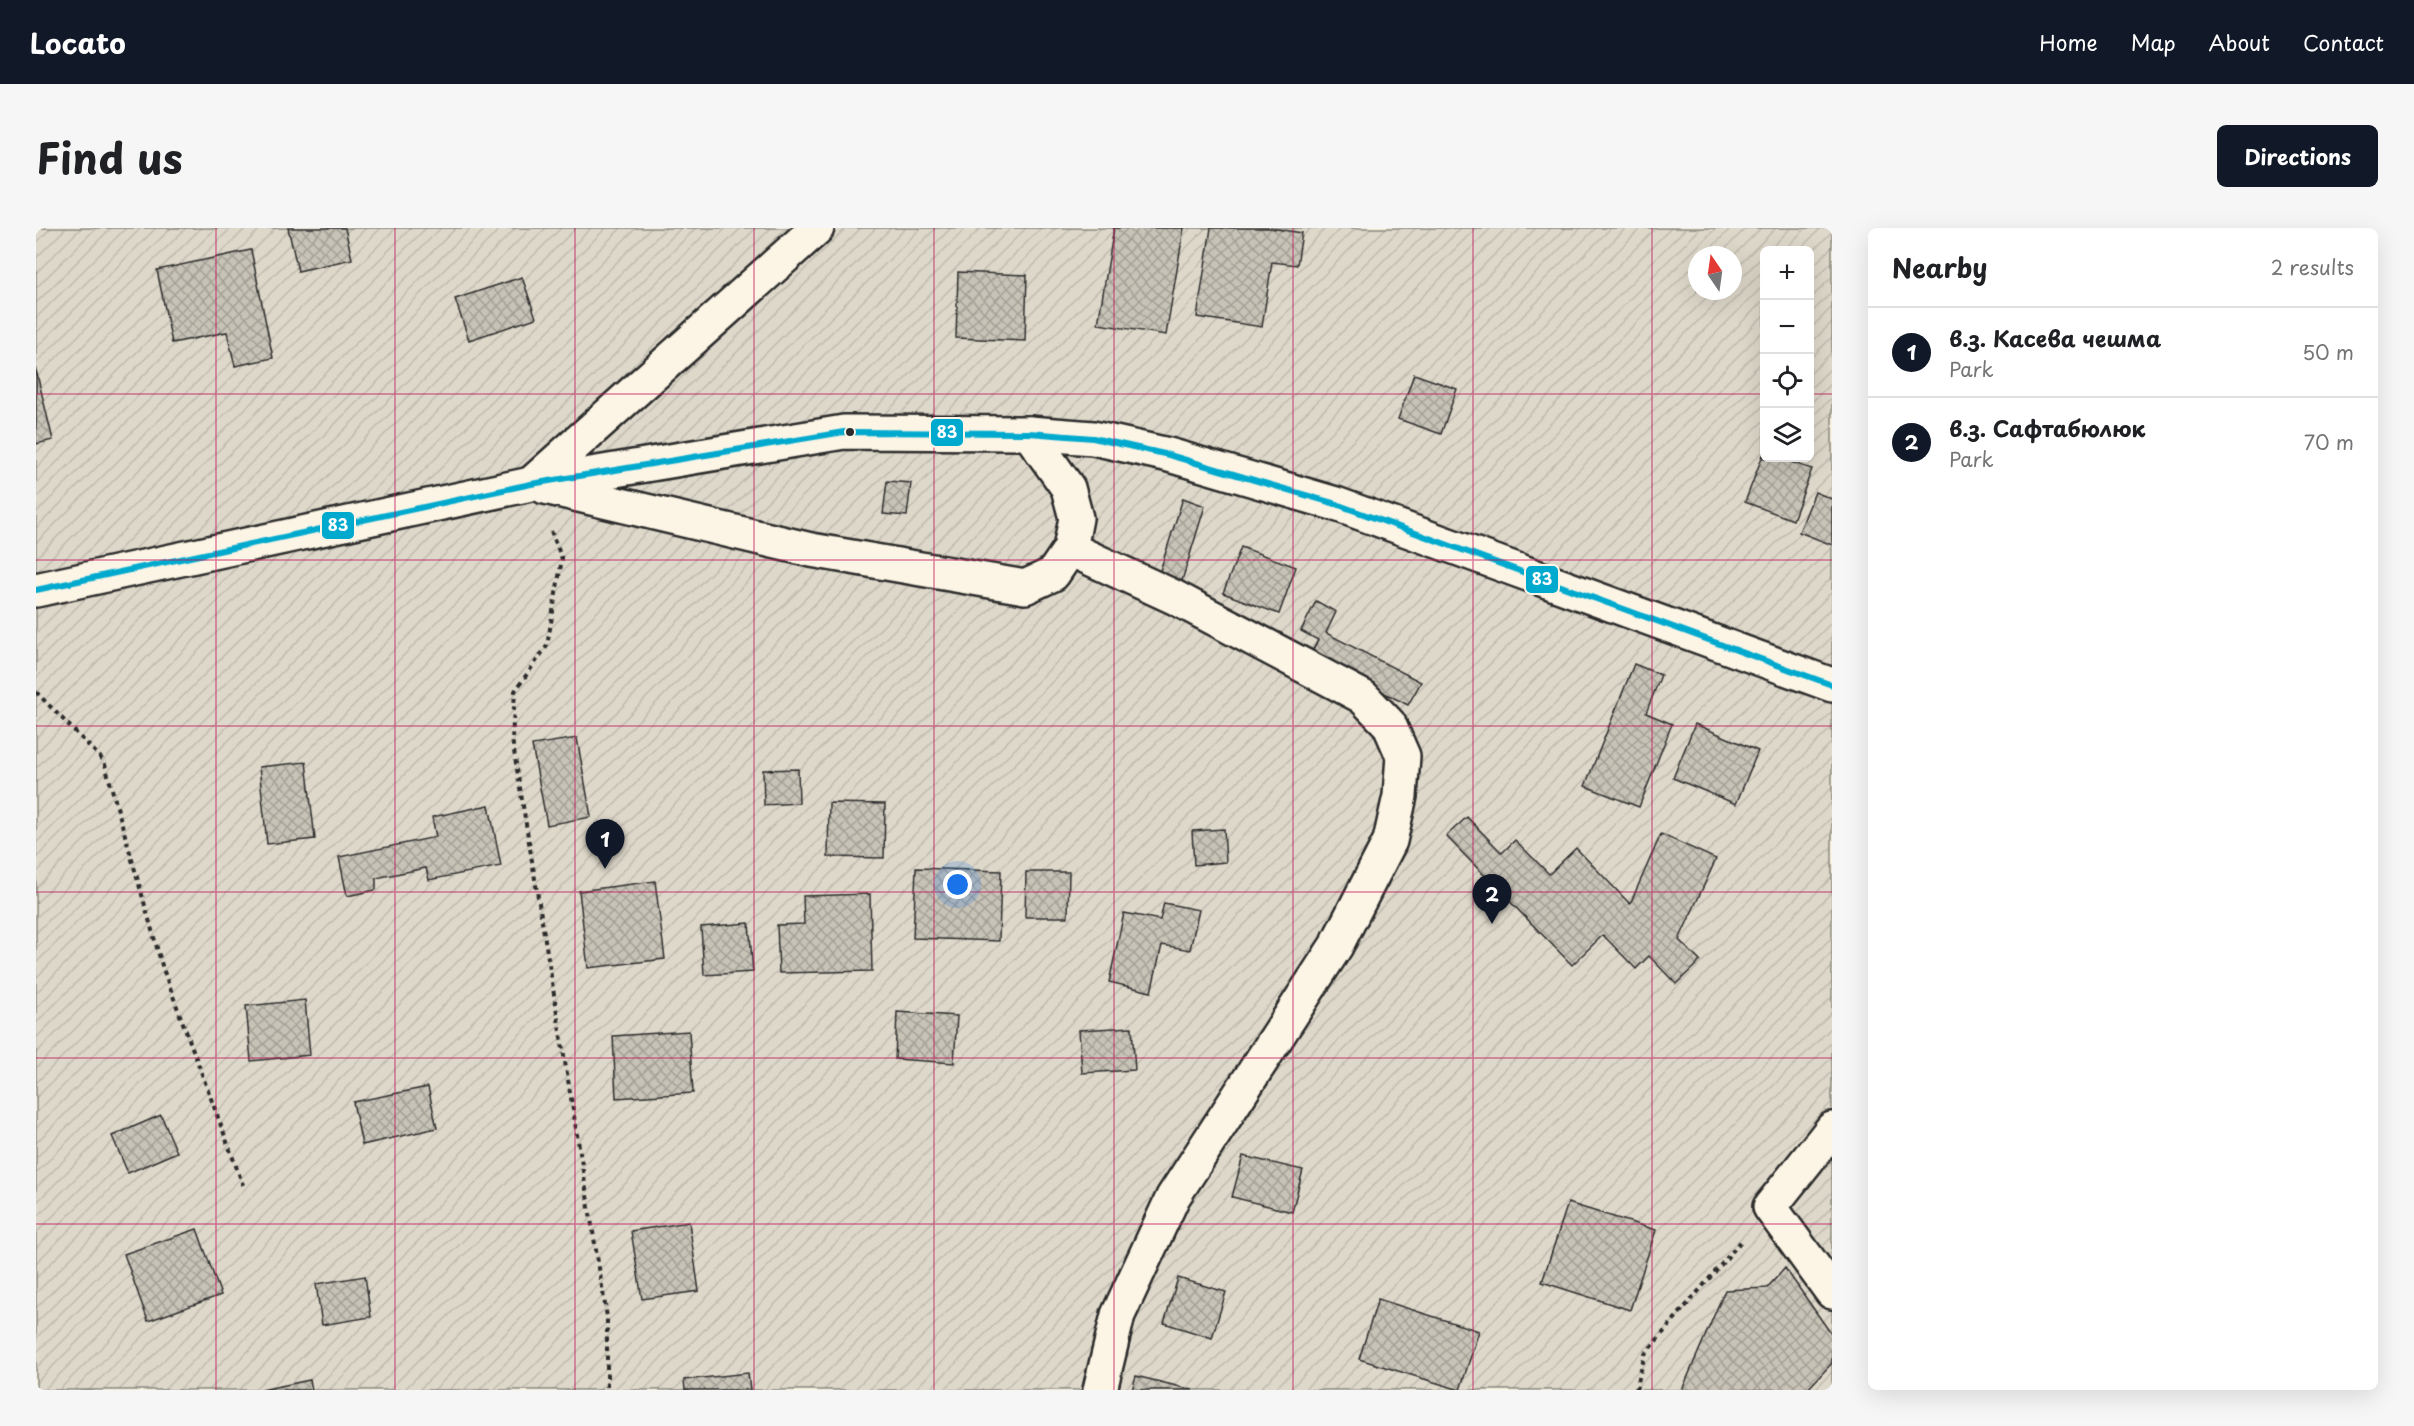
<!DOCTYPE html>
<meta charset="utf-8">
<style>
body{margin:0;font-family:"Playpen Sans",sans-serif;background:#f6f6f6;color:#202124}
.controls{position:absolute;right:18px;top:18px;display:grid;overflow:hidden;border-radius:9px;box-shadow:0 6px 24px #0002}
.controls button{width:54px;height:54px;display:grid;place-items:center;padding:0;border:0;border-bottom:2px solid #e0e0e0;background:#fff;color:#202124;font:30px sans-serif}
.compass{position:absolute;left:1652px;top:18px;width:54px;height:54px;border-radius:50%;background:#fff;box-shadow:0 6px 24px #0002;rotate:347deg}
.you{position:absolute;left:922px;top:657px;width:21px;height:21px;margin:-15px;border:4px solid #fff;border-radius:50%;background:#1a73e8;box-shadow:0 0 0 9px #1a73e833}
.badge{display:grid;place-items:center;width:39px;height:39px;border-radius:50%;background:#111827;color:#fff;font-size:20px;font-weight:700}
.pin{position:absolute;translate:-50% -50px;filter:drop-shadow(0 2px 3px #0008)}
.pin::after{content:'';position:absolute;top:32px;width:21px;height:18px;background:inherit;clip-path:polygon(0 0,100% 0,50% 100%)}
.list{margin:0;padding:0;list-style:none}
h2{display:flex;justify-content:space-between;align-items:center;height:78px;margin:0;padding:0 24px;font-size:26px}
h2 small{font-size:20px;font-weight:400;color:#757577}
.list li{display:grid;grid-template-columns:39px 1fr auto;gap:18px;align-items:center;box-sizing:border-box;height:90px;padding:0 24px;border-top:2px solid #e0e0e0}
.list b{display:block;font-size:22px;white-space:nowrap}
.list p{margin:0;font-size:20px;white-space:nowrap;color:#757577}
.list em{font-size:20px;font-style:normal;color:#757577}
.icon{flex:none;width:33px;height:33px;fill:none;stroke:currentColor;stroke-width:2;stroke-linecap:round;stroke-linejoin:round}
.map{position:relative;flex:none;width:1796px;height:1162px;overflow:hidden;border-radius:9px}
header{display:flex;align-items:center;gap:36px;box-sizing:border-box;height:84px;padding:0 30px;background:#111827;color:#fff}
header strong{font-size:28px}
nav{display:flex;gap:33px;margin-inline-start:auto;font-size:21px}
.intro{display:flex;align-items:center;justify-content:space-between;box-sizing:border-box;height:144px;padding:0 36px}
h1{margin:0;font-size:42px}
.button{padding:15px 27px;border-radius:9px;background:#111827;color:#fff;font-size:21px;font-weight:700}
main{display:flex;gap:36px;padding:0 36px}
aside{flex:1;background:#fff;border-radius:9px;box-shadow:0 6px 24px #0002}
.map>svg:first-child{display:block}
.garden{fill:url(#garden-furrows);stroke:#84827a;stroke-width:1.5;fill-rule:evenodd}
.building{fill:url(#building-cross-hatch);stroke:#2b2b2b;stroke-width:1.5}
.lines{fill:none;stroke-linecap:round;stroke-linejoin:round}
.street-casing{stroke:#2b2b2b;stroke-width:38}
.path{stroke:#2b2b2b;stroke-width:4;stroke-dasharray:4.5 4.5;stroke-linecap:butt}
.street{stroke:#fcf5e5;stroke-width:33}
.bus-1-casing{stroke:#fcf5e5;stroke-width:10}
.bus-1{stroke:#00a9ce;stroke-width:6}
.grid{fill:none;stroke:#c2185b;stroke-width:1.5;stroke-opacity:0.55}
.bus-dot{fill:#2b2b2b;stroke:#fcf5e5;stroke-width:2}
.line-badge{stroke:#fcf5e5;stroke-width:2}
.badge-label{font-size:16px;text-anchor:middle;font-weight:bold;fill:#fff}
</style>
<header>
<strong>Locato</strong>
<nav><a>Home</a><a>Map</a><a>About</a><a>Contact</a></nav>
</header>
<div class="intro"><h1>Find us</h1><a class="button">Directions</a></div>
<main>
<div class="map">
<svg width="1796" height="1162" viewBox="0 0 1796 1162">
<defs>
<pattern id="garden-furrows" width="10" height="10" patternUnits="userSpaceOnUse" patternTransform="scale(1.5)"><rect width="10" height="10" fill="#ded8ca"/><path d="M-1 1l2-2M0 10L10 0M9 11l2-2" fill="none" stroke="#bfbaae"/></pattern>
<pattern id="building-cross-hatch" width="8" height="8" patternUnits="userSpaceOnUse" patternTransform="scale(1.5)"><rect width="8" height="8" fill="#c8c3b7"/><path d="M0 0l8 8M0 8l8-8" fill="none" stroke="#a39f95"/></pattern>
</defs>
<rect width="100%" height="100%" fill="#fcf5e5"/>
<filter id="ink" filterUnits="userSpaceOnUse"><feTurbulence type="fractalNoise" baseFrequency=".0167" numOctaves="2"/><feDisplacementMap in="SourceGraphic" scale="12" xChannelSelector="R" yChannelSelector="G"/><feConvolveMatrix kernelMatrix="1 2 1 2 8 2 1 2 1" color-interpolation-filters="sRGB"/></filter>
<g filter="url(#ink)">
<path class="garden" d="M0,0h1796v1162h-1796zM1728,22h46v208h-46zM1661,27h36v36h-36z"/>
<g class="building">
<polygon points="252,0 309,0 316,31 262,43"/>
<polygon points="1078,0 1148,0 1130,107 1062,96"/>
<polygon points="1175,0 1234,0 1266,5 1261,37 1236,34 1226,99 1161,89"/>
<polygon points="215,22 237,130 199,138 191,104 136,115 121,42"/>
<polygon points="922,44 991,47 989,113 920,110"/>
<polygon points="486,49 500,90 433,112 419,71"/>
<polygon points="0,142 17,212 0,216"/>
<polygon points="1378,146 1421,161 1405,206 1362,191"/>
<polygon points="1728,224 1728,230 1743,230 1776,241 1757,292 1709,274"/>
<polygon points="851,253 875,255 871,288 847,286"/>
<polygon points="1779,264 1796,271 1796,317 1763,304"/>
<polygon points="1147,270 1169,278 1145,356 1122,349"/>
<polygon points="1205,319 1260,339 1243,386 1187,365"/>
<polygon points="1280,373 1300,384 1290,405 1385,454 1372,477 1274,427 1282,412 1265,403"/>
<polygon points="1598,436 1625,447 1610,485 1636,496 1603,579 1549,558"/>
<polygon points="1659,496 1722,523 1700,576 1637,550"/>
<polygon points="541,510 555,589 511,597 496,517"/>
<polygon points="270,534 279,611 231,616 223,539"/>
<polygon points="762,541 763,575 728,577 727,542"/>
<polygon points="793,575 849,576 848,630 792,629"/>
<polygon points="453,577 465,638 393,652 390,640 340,650 340,662 311,668 303,629 400,609 396,589"/>
<polygon points="1431,589 1466,625 1479,612 1513,646 1540,620 1594,676 1625,606 1680,631 1643,712 1664,733 1640,756 1613,728 1600,741 1567,707 1536,737 1410,608"/>
<polygon points="1188,601 1190,634 1158,637 1156,603"/>
<polygon points="880,640 965,643 963,713 877,710"/>
<polygon points="990,644 1033,644 1032,689 989,689"/>
<polygon points="619,653 629,731 552,740 543,663"/>
<polygon points="834,666 836,743 743,745 741,697 768,696 767,668"/>
<polygon points="1128,675 1163,682 1154,722 1126,717 1115,764 1073,754 1088,685 1124,692"/>
<polygon points="713,695 717,744 668,747 665,699"/>
<polygon points="269,772 274,827 215,833 210,778"/>
<polygon points="861,784 921,788 918,835 859,831"/>
<polygon points="1096,799 1099,842 1046,845 1043,802"/>
<polygon points="653,803 657,865 580,870 577,808"/>
<polygon points="392,859 401,900 326,917 317,874"/>
<polygon points="125,887 141,924 92,945 76,908"/>
<polygon points="1207,928 1267,942 1256,984 1196,969"/>
<polygon points="1532,975 1620,1002 1594,1082 1506,1054"/>
<polygon points="653,994 663,1063 606,1071 595,1003"/>
<polygon points="161,1001 185,1067 112,1093 88,1026"/>
<polygon points="1749,1040 1796,1107 1796,1135 1771,1162 1646,1162 1689,1062 1731,1060"/>
<polygon points="329,1048 335,1089 286,1097 280,1056"/>
<polygon points="1142,1050 1190,1064 1176,1110 1128,1095"/>
<polygon points="1342,1071 1443,1103 1424,1162 1323,1131"/>
<polygon points="712,1145 714,1162 649,1162 648,1152"/>
<polygon points="1100,1148 1157,1162 1096,1162"/>
<polygon points="274,1152 276,1162 225,1162"/>
</g>
<g class="lines">
<g class="street-casing">
<g id="street">
<polyline points="495,256 781,0"/>
<polyline points="509,259 775,322 989,359 1017,346 1034,321 1040,290 1032,260 993,205"/>
<polyline points="1034,321 1138,369 1327,469 1353,496 1367,528 1364,568 1354,613 1300,718 1137,969 1082,1087 1064,1162"/>
<polyline points="0,362 495,256 808,204 993,205 1057,210 1133,227 1300,276 1796,457"/>
<polyline points="1796,901 1734,979 1796,1064"/>
</g>
</g>
<g class="path">
<polyline points="515,303 526,331 511,418 479,463 476,511 571,1089 571,1162"/>
<polyline points="0,464 68,533 127,741 207,957"/>
<polyline points="1600,1162 1609,1126 1706,1012"/>
</g>
<use href="#street" class="street"/>
<g class="bus-1-casing">
<polyline id="bus-1" points="0,362 495,256 808,204 993,205 1057,210 1133,227 1300,276 1796,457"/>
</g>
<use href="#bus-1" class="bus-1"/>
</g>
</g>
<path class="grid" d="M180,0v1162M359,0v1162M539,0v1162M718,0v1162M898,0v1162M1078,0v1162M1257,0v1162M1437,0v1162M1616,0v1162M0,166h1728M1774,166h22M0,332h1796M0,498h1796M0,664h1796M0,830h1796M0,996h1796"/>
<circle class="bus-dot" cx="814" cy="204" r="5"/>
<g class="line-badge">
<rect x="894" y="190" width="34" height="29" rx="6" fill="#00a9ce"/>
<rect x="285" y="283" width="34" height="29" rx="6" fill="#00a9ce"/>
<rect x="1489" y="337" width="34" height="29" rx="6" fill="#00a9ce"/>
</g>
<g class="badge-label">
<text x="911" y="210">83</text>
<text x="302" y="303">83</text>
<text x="1506" y="357">83</text>
</g>
</svg>
<div class="controls">
<button>+</button>
<button>−</button>
<button><svg class="icon" aria-label="locate" viewBox="0 0 24 24"><circle cx="12" cy="12" r="6"/><path d="M12 2v4M12 18v4M2 12h4M18 12h4"/></svg></button>
<button><svg class="icon" aria-label="layers" viewBox="0 0 24 24"><path d="M12 4l9 5-9 5-9-5zM3 14l9 5 9-5"/></svg></button>
</div>
<svg class="compass" viewBox="-18 -18 36 36"><path d="M0-13l5 13h-10z" fill="#e53935"/><path d="M0 13l5-13h-10z" fill="#757577"/></svg>
<div class="you"></div>
<div class="pin badge" style="left:569px;top:641px">1</div>
<div class="pin badge" style="left:1456px;top:696px">2</div>
</div>
<aside>
<h2>Nearby<small>2 results</small></h2>
<ul class="list">
<li><span class="badge">1</span><div><b>в.з. Касева чешма</b><p>Park</p></div><em>50 m</em></li>
<li><span class="badge">2</span><div><b>в.з. Сафтабюлюк</b><p>Park</p></div><em>70 m</em></li>
</ul>
</aside>
</main>
